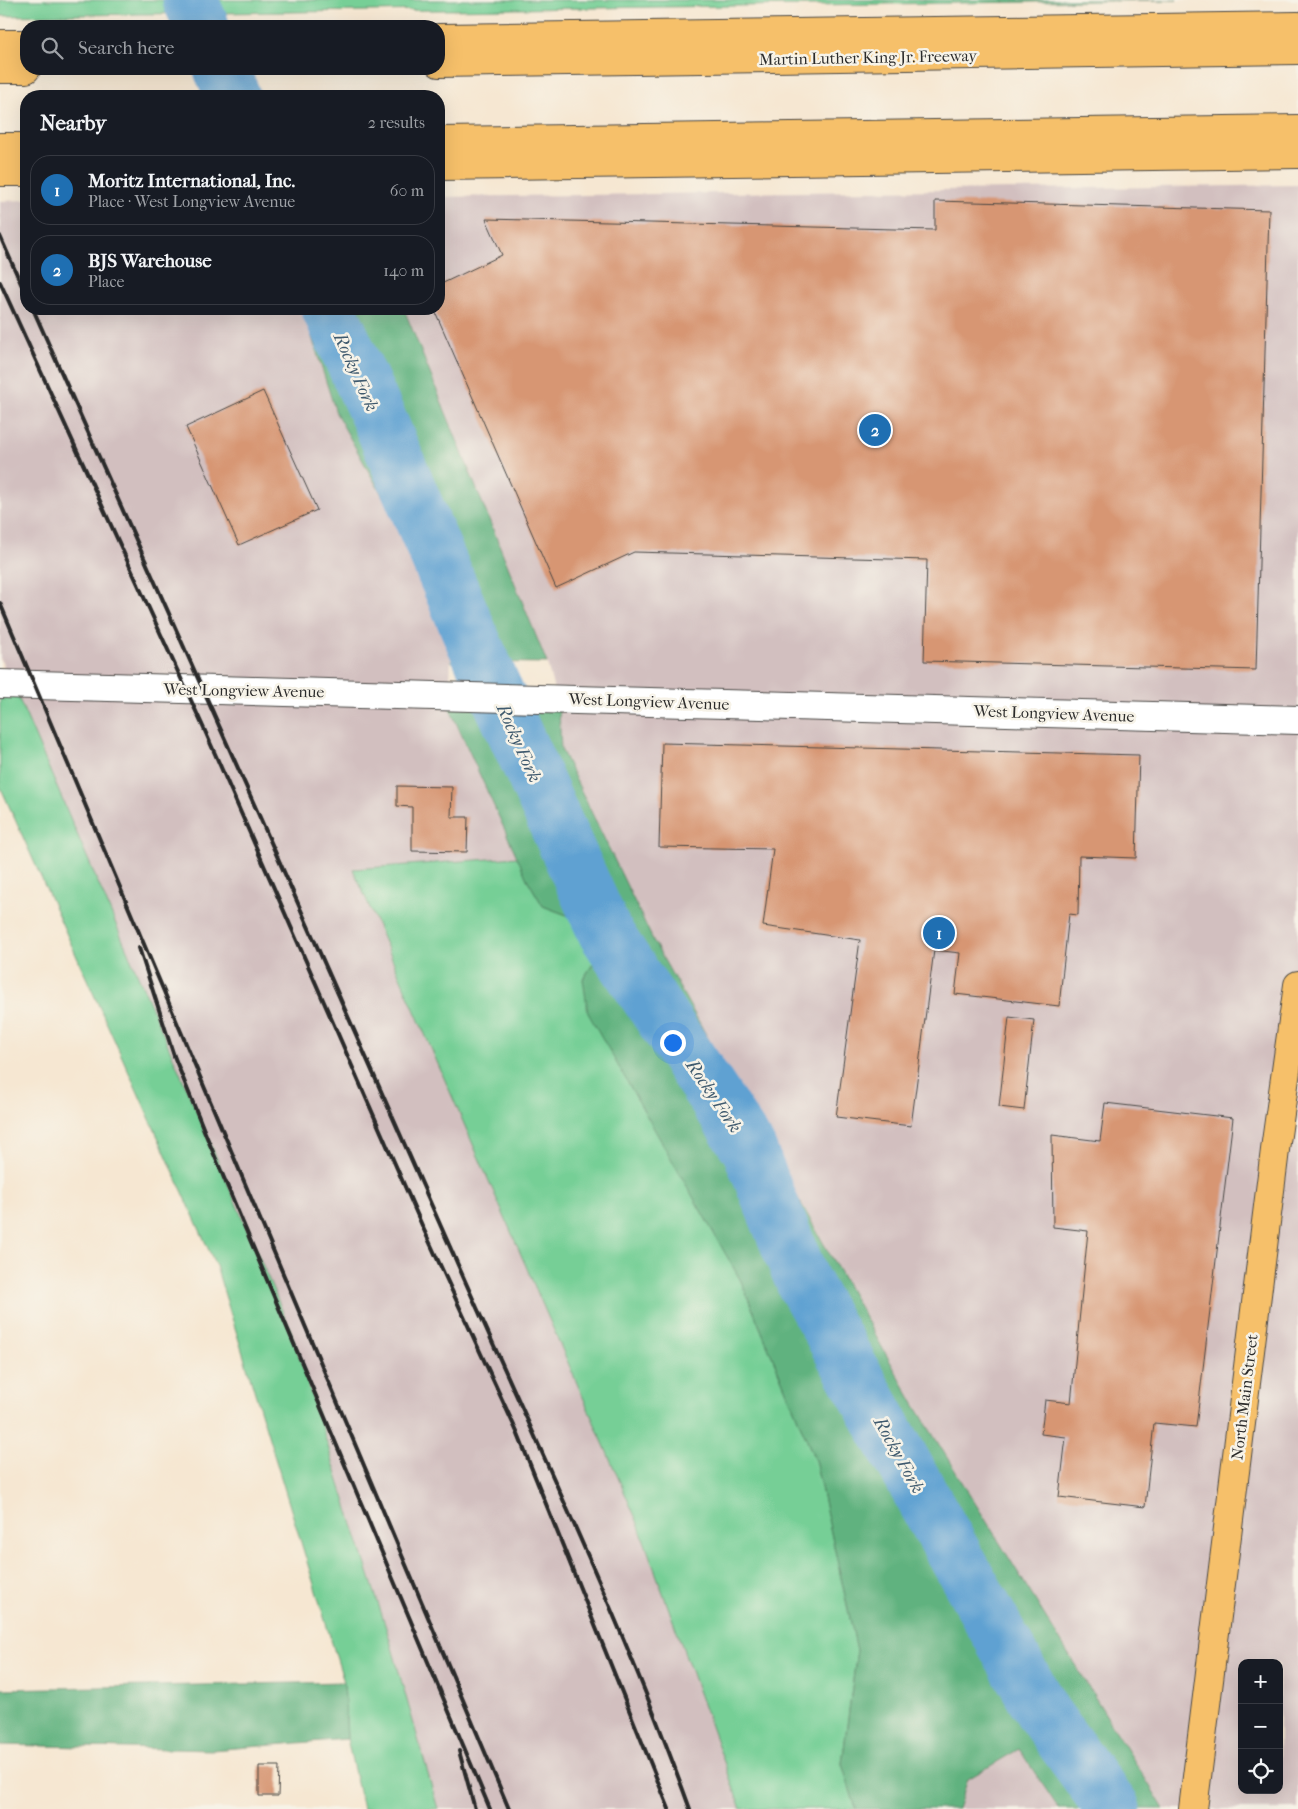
<!DOCTYPE html>
<meta charset="utf-8">
<style>
body{margin:0;font-family:"IM FELL French Canon",serif;background:#242831;color:#f1f3f6}
.controls{position:absolute;right:15px;bottom:15px;display:grid;overflow:hidden;border-radius:10px;box-shadow:0 5px 20px #0002}
.controls button{width:45px;height:45px;display:grid;place-items:center;padding:0;border:0;border-bottom:1px solid #363941;background:#171b24;color:#f1f3f6;font:25px sans-serif}
.you{position:absolute;left:672px;top:1042px;width:18px;height:18px;margin:-12px;border:4px solid #fff;border-radius:50%;background:#1a73e8;box-shadow:0 0 0 8px #1a73e833}
.badge{display:grid;place-items:center;width:32px;height:32px;border-radius:50%;background:#1f6fb2;color:#fff;font-size:16px;font-weight:700}
.pin{position:absolute;translate:-50% -50%;border:2px solid #fff;box-shadow:0 1px 5px #0006}
.list{margin:0;padding:0;list-style:none}
h2{display:flex;justify-content:space-between;align-items:center;height:65px;margin:0;padding:0 20px;font-size:21px}
h2 small{font-size:16px;font-weight:400;color:#9ea1a6}
.list li{display:grid;grid-template-columns:32px 1fr auto;gap:15px;align-items:center;box-sizing:border-box;height:70px;margin:0 10px 10px;padding:0 10px;border:1px solid #363941;border-radius:20px}
.list b{display:block;font-size:19px;white-space:nowrap}
.list p{margin:0;font-size:16px;white-space:nowrap;color:#9ea1a6}
.list em{font-size:16px;font-style:normal;color:#9ea1a6}
.icon{flex:none;width:28px;height:28px;fill:none;stroke:currentColor;stroke-width:2;stroke-linecap:round;stroke-linejoin:round}
.map{position:relative;flex:none;width:1298px;height:1809px;overflow:hidden}
.search{position:absolute;background:#171b24;box-shadow:0 5px 20px #0002;left:20px;top:20px;width:425px;height:55px;display:flex;align-items:center;gap:12px;box-sizing:border-box;padding:0 18px;border-radius:20px;color:#9ea1a6;font-size:19px}
.panel{position:absolute;background:#171b24;box-shadow:0 5px 20px #0002;left:20px;top:90px;width:425px;height:225px;border-radius:20px}
.map>svg:first-child{display:block}
.industrial{fill:#d2bfbf;fill-rule:evenodd}
.green{fill:#76cf96;stroke:#507d60}
.forest{fill:#60b27f;stroke:#466e55}
.lines{fill:none;stroke-linecap:round;stroke-linejoin:round}
.river{stroke:#5ea1d2;stroke-width:55}
.building{fill:#d79673}
.minor-casing{stroke:#494744;stroke-width:30}
.highway-casing{stroke:#494744;stroke-width:30}
.minor{stroke:#fff;stroke-width:28}
.highway{stroke:#f6c06b;stroke-width:28}
.rail{stroke:#2b2b2b;stroke-width:4}
.labels{text-anchor:middle;stroke-width:5;stroke-linejoin:round;paint-order:stroke}
.street-label{font-size:16px;fill:#2b2b2b;stroke:#f7f3e8}
.water-label{font-size:18px;font-style:italic;fill:#3f5a6e;stroke:#f7f3e8}
</style>
<div class="map">
<svg width="1298" height="1809" viewBox="0 0 1298 1809">
<rect width="100%" height="100%" fill="#f7f3e8"/>
<filter id="ink" filterUnits="userSpaceOnUse"><feTurbulence type="fractalNoise" baseFrequency=".02" numOctaves="2"/><feDisplacementMap in="SourceGraphic" scale="10" xChannelSelector="R" yChannelSelector="G"/><feConvolveMatrix kernelMatrix="1 2 1 2 8 2 1 2 1" color-interpolation-filters="sRGB"/></filter>
<filter id="wash" filterUnits="userSpaceOnUse"><feTurbulence type="fractalNoise" baseFrequency=".0096" numOctaves="4" result="noise"/><feDisplacementMap in="SourceGraphic" scale="20" xChannelSelector="R" yChannelSelector="G"/><feGaussianBlur stdDeviation="1.12" result="paint"/><feColorMatrix in="noise" values="0 0 0 0 0 0 0 0 0 0 0 0 0 0 0 0 0 1.4 0 .05"/><feComposite in="paint" operator="in"/></filter>
<g filter="url(#wash)">
<rect width="100%" height="100%" fill="#f6e7d2"/>
<g class="industrial">
<path d="M1298,185v1624h-134l-250,-405 -259,-460 -94,-195 -2,-40 -12,-46 -143,-354h35v-112zM1242,1663h37v127h-37z"/>
<polygon points="26,200 26,309 303,309 336,413 433,586 452,632 449,707 518,857 353,870 637,1521 741,1809 438,1809 389,1637 291,1331 0,658 0,201"/>
<polygon points="1019,1749 1059,1809 958,1809 968,1779"/>
</g>
<g class="green">
<polygon points="0,0 1177,0 0,16"/>
<polygon points="0,692 16,692 291,1331 389,1637 438,1809 363,1809 347,1739 344,1682 216,1266 0,786"/>
<polygon points="518,857 527,879 543,906 588,923 601,952 583,979 741,1281 815,1460 857,1650 842,1763 856,1809 741,1809 637,1521 353,869"/>
</g>
<g class="forest">
<polygon points="303,309 404,309 547,663 452,662 452,632 433,586 336,413"/>
<polygon points="449,707 559,709 561,749 655,944 914,1404 1164,1809 1059,1809 1019,1749 968,1779 958,1809 856,1809 842,1764 857,1650 815,1460 741,1281 588,1013 583,979 601,952 588,923 543,906 527,879"/>
<polygon points="344,1682 347,1739 212,1750 0,1745 0,1689"/>
</g>
<g class="lines">
<g class="river">
<polyline points="190,0 202,26"/>
<polyline points="221,69 233,96"/>
<polyline points="329,309 383,428 474,643 605,932 749,1149 803,1282 1043,1713 1113,1809"/>
</g>
</g>
<g id="blocks">
<g class="building">
<polygon points="935,201 1269,210 1256,670 924,661 927,560 634,552 556,588 434,309 439,309 439,285 502,255 486,219 935,230"/>
<polygon points="263,391 317,510 239,545 186,427"/>
<polygon points="662,743 1139,755 1136,858 1079,856 1078,915 1069,914 1059,1006 955,994 960,953 934,950 911,1126 836,1117 860,940 763,926 773,849 659,847"/>
<polygon points="397,786 452,787 451,817 468,817 467,852 412,851 412,807 397,806"/>
<polygon points="1009,1017 1034,1020 1024,1110 999,1107"/>
<polygon points="1105,1103 1233,1118 1196,1427 1154,1423 1145,1507 1059,1497 1066,1437 1041,1434 1045,1400 1071,1403 1088,1231 1053,1227 1052,1135 1100,1141"/>
<polygon points="259,1766 279,1766 278,1796 259,1796"/>
</g>
</g>
</g>
<g filter="url(#ink)">
<use href="#blocks" fill-opacity="0" stroke="#494744" stroke-width="1"/>
<g class="lines">
<g class="minor-casing">
<polyline id="minor" points="0,684 1298,720"/>
</g>
<g class="highway-casing">
<g id="highway">
<polyline points="439,38 1298,26"/>
<polyline points="0,44 26,44"/>
<polyline points="439,63 1298,50"/>
<polyline points="0,69 26,69"/>
<polyline points="439,141 1298,129"/>
<polyline points="0,147 26,147"/>
<polyline points="439,166 1298,154"/>
<polyline points="0,172 26,172"/>
<polyline points="1193,1809 1276,1142 1298,985"/>
</g>
</g>
<use href="#minor" class="minor"/>
<use href="#highway" class="highway"/>
<g class="rail">
<polyline points="0,236 26,295"/>
<polyline points="0,282 205,731 424,1230 517,1432 669,1809"/>
<path d="M33,309c141,315 282,631 421,947 81,184 168,364 236,553"/>
<polyline points="0,603 509,1809"/>
<polyline points="139,948 174,1056 208,1140 490,1809"/>
<polyline points="459,1751 475,1809"/>
</g>
</g>
</g>
<g class="labels">
<g class="street-label">
<text transform="translate(868 57) rotate(-1)" y="6">Martin Luther King Jr. Freeway</text>
<text transform="translate(244 690) rotate(1)" y="6">West Longview Avenue</text>
<text transform="translate(649 701) rotate(2)" y="6">West Longview Avenue</text>
<text transform="translate(1054 713) rotate(2)" y="6">West Longview Avenue</text>
<text transform="translate(1244 1397) rotate(-83)" y="6">North Main Street</text>
</g>
<g class="water-label">
<text transform="translate(356 372) rotate(66)" y="6">Rocky Fork</text>
<text transform="translate(519 743) rotate(66)" y="6">Rocky Fork</text>
<text transform="translate(714 1096) rotate(56)" y="6">Rocky Fork</text>
<text transform="translate(899 1455) rotate(61)" y="6">Rocky Fork</text>
</g>
</g>
</svg>
<div class="controls">
<button>+</button>
<button>−</button>
<button><svg class="icon" aria-label="locate" viewBox="0 0 24 24"><circle cx="12" cy="12" r="6"/><path d="M12 2v4M12 18v4M2 12h4M18 12h4"/></svg></button>
</div>
<div class="you"></div>
<div class="pin badge" style="left:939px;top:933px">1</div>
<div class="pin badge" style="left:875px;top:430px">2</div>
<div class="search"><svg class="icon" aria-label="search" viewBox="0 0 24 24"><circle cx="10" cy="10" r="6"/><path d="M15 15l6 6"/></svg>Search here</div>
<section class="panel">
<h2>Nearby<small>2 results</small></h2>
<ul class="list">
<li><span class="badge">1</span><div><b>Moritz International, Inc.</b><p>Place · West Longview Avenue</p></div><em>60 m</em></li>
<li><span class="badge">2</span><div><b>BJS Warehouse</b><p>Place</p></div><em>140 m</em></li>
</ul>
</section>
</div>
